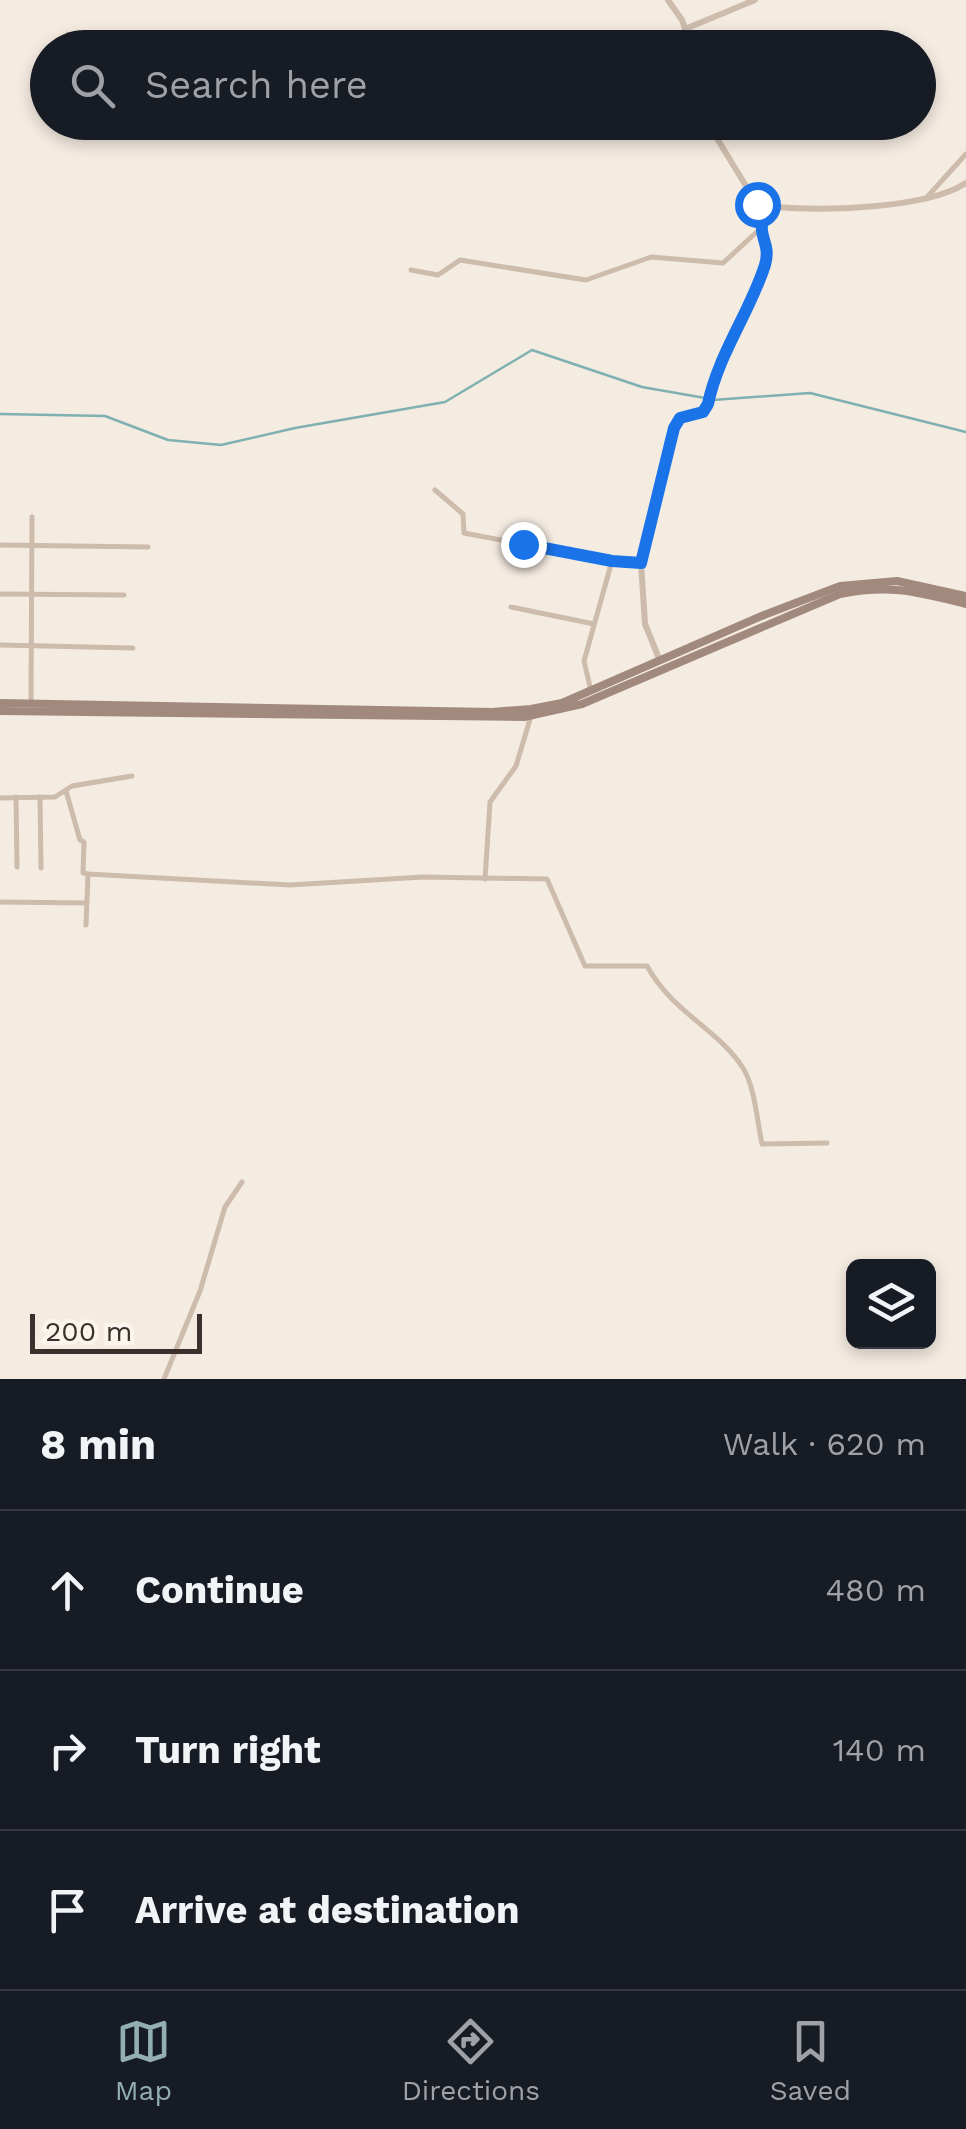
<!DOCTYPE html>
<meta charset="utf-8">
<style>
body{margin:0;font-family:"Work Sans",sans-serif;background:#242831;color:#f1f3f6}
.controls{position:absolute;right:30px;bottom:30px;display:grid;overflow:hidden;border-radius:15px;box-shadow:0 5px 15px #0003}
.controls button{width:90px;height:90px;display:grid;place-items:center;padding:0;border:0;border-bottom:2px solid #363941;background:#171b24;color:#f1f3f6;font:50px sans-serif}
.scale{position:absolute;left:30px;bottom:25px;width:172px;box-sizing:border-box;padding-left:10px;border:5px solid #3b302b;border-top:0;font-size:28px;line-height:35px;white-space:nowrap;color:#3b302b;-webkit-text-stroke:8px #fbf5ee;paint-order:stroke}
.stop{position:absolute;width:30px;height:30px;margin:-22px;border:8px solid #1a73e8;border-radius:50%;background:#fff}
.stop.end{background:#1a73e8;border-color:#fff;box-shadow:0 2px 10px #0008}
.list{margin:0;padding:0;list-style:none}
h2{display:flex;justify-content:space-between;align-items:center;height:130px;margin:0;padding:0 40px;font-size:42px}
h2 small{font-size:32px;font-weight:400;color:#9ea1a6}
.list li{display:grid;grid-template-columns:65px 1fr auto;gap:30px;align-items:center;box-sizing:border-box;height:160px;padding:0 40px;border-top:2px solid #363941}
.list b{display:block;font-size:38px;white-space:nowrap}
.list em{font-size:32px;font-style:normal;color:#9ea1a6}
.icon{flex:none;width:55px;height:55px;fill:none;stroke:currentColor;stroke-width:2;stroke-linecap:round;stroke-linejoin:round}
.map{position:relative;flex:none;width:966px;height:1379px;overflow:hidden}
.search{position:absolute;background:#171b24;box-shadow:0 5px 15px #0003;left:30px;right:30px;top:30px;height:110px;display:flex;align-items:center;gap:25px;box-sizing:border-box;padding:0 35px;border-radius:55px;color:#9ea1a6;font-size:38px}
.sheet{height:610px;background:#171b24}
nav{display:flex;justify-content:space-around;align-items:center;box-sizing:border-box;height:140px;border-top:2px solid #363941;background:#171b24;font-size:28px;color:#9ea1a6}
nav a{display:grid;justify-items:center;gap:5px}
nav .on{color:#92aeb2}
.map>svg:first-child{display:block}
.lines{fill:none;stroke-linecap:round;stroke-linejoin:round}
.stream{stroke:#7fb0b2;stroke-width:2.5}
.minor{stroke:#cdbbac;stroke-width:5}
.tertiary{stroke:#cdbbac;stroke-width:6}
.secondary{stroke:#a18a7d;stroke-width:8}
.route{stroke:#1a73e8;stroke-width:12}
</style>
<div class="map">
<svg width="966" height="1379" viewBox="0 0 966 1379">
<rect width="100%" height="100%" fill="#f4ebe1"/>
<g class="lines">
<g class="stream">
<polyline points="713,400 810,393 966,432"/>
<polyline points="0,414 105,416 168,440 221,445 295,428 445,402 532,350 642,387 705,398"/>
</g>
<g class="minor">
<polyline points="928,196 966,154"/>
<polyline points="411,270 438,275 460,260 586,280 651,257 723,263 760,229"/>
<polyline points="435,490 463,514 464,533 612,561 641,563"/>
<polyline points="0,545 148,547"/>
<polyline points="0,594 124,595"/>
<polyline points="511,607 594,624"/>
<polyline points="0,645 133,648"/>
<polyline points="591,691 584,661 612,561"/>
<polyline points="31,703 32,517"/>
<path d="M66,791l14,49 4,2 -1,31 5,1 202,11 133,-8 124,2 38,87h62c26,47 71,63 96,102 12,19 14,53 19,76l65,-1"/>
<polyline points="16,797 17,867"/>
<polyline points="40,797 41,868"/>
<polyline points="0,798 55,797 72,786 132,776"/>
<polyline points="485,879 490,802 516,766 531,716"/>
<polyline points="0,902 87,903"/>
<polyline points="86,925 88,874"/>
<polyline points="164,1379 200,1291 225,1207 242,1182"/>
</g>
<g class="tertiary">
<polyline points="668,0 682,20 692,48"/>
<polyline points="685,29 755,0"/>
<polyline points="712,122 715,135 757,204 771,207"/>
<path d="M660,661l-15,-37 -4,-61 33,-135 6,-10 23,-7 5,-7c5,-25 18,-53 29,-75 11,-23 28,-47 31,-74 2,-23 -21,-28 7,-48 47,4 152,2 191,-24"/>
</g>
<g class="secondary">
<polyline points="0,703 492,712 531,709 562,703 764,615 840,586 897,581 966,596"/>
<path d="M0,711l524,6 58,-13 258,-110c51,-10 77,-2 126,10"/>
</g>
</g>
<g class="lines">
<path class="route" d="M523,544l89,17 29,2 33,-135 6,-10 23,-6 5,-8c10,-49 42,-92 57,-139 8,-27 -16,-32 7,-57l-15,-4"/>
</g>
</svg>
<div class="controls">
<button><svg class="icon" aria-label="layers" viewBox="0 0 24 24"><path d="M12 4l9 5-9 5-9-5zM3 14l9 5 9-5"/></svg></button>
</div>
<div class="scale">200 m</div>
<div class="stop" style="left:757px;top:204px"></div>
<div class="stop end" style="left:523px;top:544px"></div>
<div class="search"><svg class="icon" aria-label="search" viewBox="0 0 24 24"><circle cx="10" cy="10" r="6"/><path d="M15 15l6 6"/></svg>Search here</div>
</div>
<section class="sheet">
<h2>8 min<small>Walk · 620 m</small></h2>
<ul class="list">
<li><svg class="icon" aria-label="ahead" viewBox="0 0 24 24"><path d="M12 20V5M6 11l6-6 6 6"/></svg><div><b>Continue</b></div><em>480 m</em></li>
<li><svg class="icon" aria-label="right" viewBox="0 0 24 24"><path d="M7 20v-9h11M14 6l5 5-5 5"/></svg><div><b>Turn right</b></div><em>140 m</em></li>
<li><svg class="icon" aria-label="arrive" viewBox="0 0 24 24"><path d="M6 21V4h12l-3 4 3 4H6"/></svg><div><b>Arrive at destination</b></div></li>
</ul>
</section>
<nav>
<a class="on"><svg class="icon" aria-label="map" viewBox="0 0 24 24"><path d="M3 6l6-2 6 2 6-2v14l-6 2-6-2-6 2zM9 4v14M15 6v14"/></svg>Map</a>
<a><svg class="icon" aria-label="directions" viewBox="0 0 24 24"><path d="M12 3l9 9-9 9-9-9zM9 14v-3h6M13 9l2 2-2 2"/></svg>Directions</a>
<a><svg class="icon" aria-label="saved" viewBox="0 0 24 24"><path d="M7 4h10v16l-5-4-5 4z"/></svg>Saved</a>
</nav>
